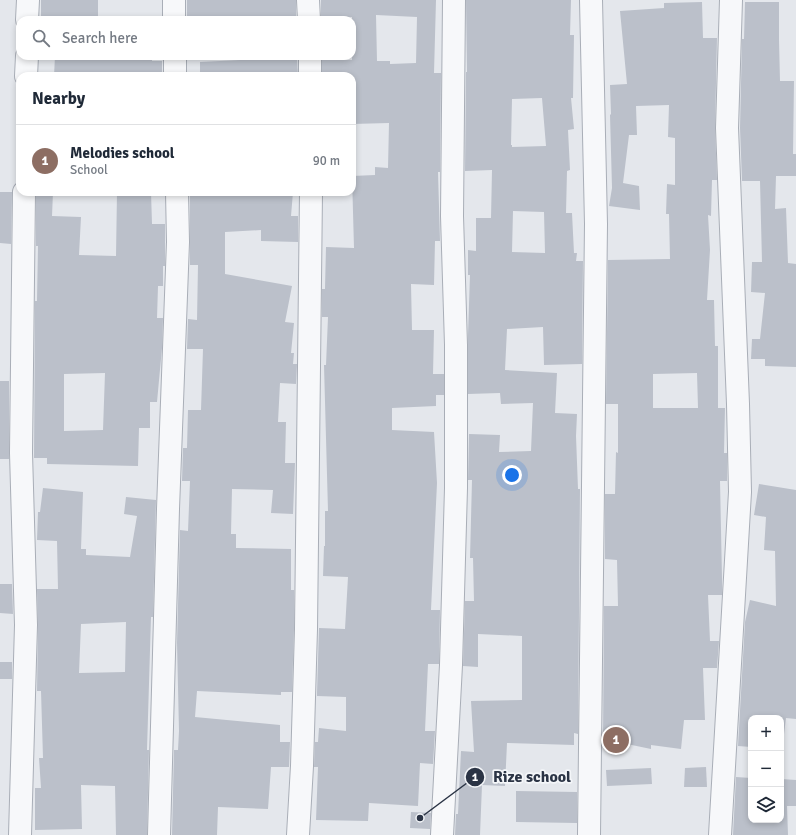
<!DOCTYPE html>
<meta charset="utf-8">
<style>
body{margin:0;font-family:Signika,sans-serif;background:#f6f6f7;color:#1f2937}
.controls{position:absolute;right:12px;bottom:12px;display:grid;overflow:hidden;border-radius:8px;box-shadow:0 2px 6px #0003}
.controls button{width:36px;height:36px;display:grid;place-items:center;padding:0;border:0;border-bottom:1px solid #e0e1e3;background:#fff;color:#1f2937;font:20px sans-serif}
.you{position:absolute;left:512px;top:475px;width:14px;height:14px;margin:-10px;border:3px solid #fff;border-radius:50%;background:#1a73e8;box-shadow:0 0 0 6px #1a73e833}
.badge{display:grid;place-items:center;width:26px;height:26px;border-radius:50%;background:#0f766e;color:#fff;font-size:13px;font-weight:700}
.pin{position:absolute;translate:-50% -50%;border:2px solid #fff;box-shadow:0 1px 4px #0006}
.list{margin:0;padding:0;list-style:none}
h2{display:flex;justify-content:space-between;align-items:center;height:52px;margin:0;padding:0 16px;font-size:17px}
h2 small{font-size:13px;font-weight:400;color:#747a83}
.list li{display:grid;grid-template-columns:26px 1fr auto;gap:12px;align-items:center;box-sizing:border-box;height:72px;padding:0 16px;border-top:1px solid #e0e1e3}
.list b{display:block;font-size:15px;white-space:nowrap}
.list p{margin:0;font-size:13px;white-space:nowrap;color:#747a83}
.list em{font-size:13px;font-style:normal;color:#747a83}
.icon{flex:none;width:22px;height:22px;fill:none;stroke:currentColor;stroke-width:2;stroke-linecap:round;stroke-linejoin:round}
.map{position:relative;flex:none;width:796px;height:835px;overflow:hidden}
.search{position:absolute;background:#fff;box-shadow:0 2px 6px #0003;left:16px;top:16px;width:340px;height:44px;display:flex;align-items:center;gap:10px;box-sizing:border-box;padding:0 14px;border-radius:12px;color:#747a83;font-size:15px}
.panel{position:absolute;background:#fff;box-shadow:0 2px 6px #0003;left:16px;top:72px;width:340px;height:124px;border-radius:12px}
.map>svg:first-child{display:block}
.building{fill:#bbc0ca;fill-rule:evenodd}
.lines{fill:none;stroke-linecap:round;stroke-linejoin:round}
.street-casing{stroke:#a9aeb7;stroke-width:24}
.street{stroke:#f7f8fa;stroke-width:22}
.leader{fill:none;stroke:#2b3445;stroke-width:1.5}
.callout-dot{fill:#2b3445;stroke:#f4f6f9;stroke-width:1.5}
.mark-label{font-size:12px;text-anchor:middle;font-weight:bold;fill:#fff}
.callout-label{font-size:16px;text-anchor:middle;font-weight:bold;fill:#2b3445;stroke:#f4f6f9;stroke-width:3.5;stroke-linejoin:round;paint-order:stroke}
</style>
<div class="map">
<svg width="796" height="835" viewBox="0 0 796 835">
<rect width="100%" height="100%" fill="#e4e7ec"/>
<g class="building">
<rect x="41" y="0" width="57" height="20"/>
<rect x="187" y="0" width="109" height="20"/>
<path d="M321,0h115l-2,73h7l-1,99h-2l2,69h-5l-1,44 -23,-1 1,46h22l-1,44h11v21h-8v11l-44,2v22l42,2 3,51 -6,127h9l-1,54h-11l-3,67h10l-2,33 -13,-1 -2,43 -49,-3 -1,18 -52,-1 2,-53h-4l1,-25h3l1,-14 27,3v-34l-29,-1v-3l2,-65 26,1 3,-52 -25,-1 1,-30h1v-35h3l-4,-146h2l2,-48h-6v-28h3l1,-42 28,1 -2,-72 23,-1v-8l13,1 1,-45 -37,1v-48h-30v-16h30v-43l-31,1zM376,15l41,2 -1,46 -26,1v-3h-13z"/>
<path d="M466,0h105l-1,35h4l-1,63h-2l3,31 -6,1 2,40 -3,1 -1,42h6l2,40h3l-1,8h7l-1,103 -38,1 -1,-38 -36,2 -2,41 52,3 -2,40 22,1 -1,22 2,53h2l-2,245 -4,-1v12l-67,-2 -2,43 -23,-1 -2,50h-25l1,-21h2l3,-63 13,1 -3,-51 51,-1v-64l-44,-2v33l-15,-1 2,-65h9l-1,-43h-3l2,-78h-4l1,-46 31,1 -1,17 32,-1 2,-48 -32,1 -1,-11 -32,1v-59l2,-60h-2v-25l8,1v-33h15l1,-48 -27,1 1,-99h1zM542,98l4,48 -34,1v-2h-1l1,-46zM513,211l31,1 1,41 -33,-1z"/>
<path d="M702,2l1,36h14l-2,90 2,52h-5l-1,36 -3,-1 2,35 -3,50h7l1,46h3v62h7l-1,45h3v28h-7l2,97v17h-14l2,46h9l-2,27h-14l2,52h-21l-3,29 -30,-4v4l-48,-10 1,-133h14l-1,-46 -12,-1v-65h10l1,-42 2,1v-49h-12l2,-144 62,-1 -1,-45h-3l1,-30 8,1v-47l-7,-1 1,-32 -33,1 1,29h-8l-6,48 16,3 1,24 -31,-4 3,-18 -2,-73 1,-1 -1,-29 17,-1 -7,-73 44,-3v-5zM697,373l1,35h-45v-34z"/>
<polygon points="745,2 779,2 779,40 780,81 794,81 793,154 796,154 796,176 776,176 775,209 786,208 788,263 796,264 796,367 765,366 765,359 751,359 752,339 760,339 765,293 751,292 752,262 762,262 760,181 742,181 740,128 742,39 744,39"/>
<polygon points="55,56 94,56 94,59 125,60 125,56 152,57 152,61 162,61 162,76 54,76"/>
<polygon points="291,56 297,56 298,76 200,76 200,62 240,60 240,58"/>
<polygon points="0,192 12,192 11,244 0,243"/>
<path d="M36,192h17l-1,24 29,1 -2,38 37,1 1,-64h34l1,32h13v42h-2v20h-5l-1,32h6l-1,30 -5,54h-7v26h-11l-1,38 -91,-2v-6h-13l1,-157h2l1,-55h-2zM105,373l-2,57 -39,1v-57z"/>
<polygon points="190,192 293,192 291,216 298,216 298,242 261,241 261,230 225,232 225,274 292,286 285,322 294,323 291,353 294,353 293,364 297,364 296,384 280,383 278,422 286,422 285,463 295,463 293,514 271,513 273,490 232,489 231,534 236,534 236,548 291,549 291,590 294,590 294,629 292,692 281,692 281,695 197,691 195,717 280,725 280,742 290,742 289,767 271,767 268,809 218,807 217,835 172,835 174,750 178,750 179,731 177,643 180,530 188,531 190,481 182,481 183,448 187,448 188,410 201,410 203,349 187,349 188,319 197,320 198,265 190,265"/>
<rect x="0" y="381" width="9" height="78"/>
<polygon points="759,484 796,490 796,719 786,718 782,750 781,750 781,718 751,718 751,747 738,746 745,622 750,600 776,606 775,551 764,550 766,517 754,515"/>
<path d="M43,488l40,4 -2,57h5v6l44,2 7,-41 -13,-2 2,-17 30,3 -3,117h-2l-4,133h2l-2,85h-31l-1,-49 -34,-1 1,44 -47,1v-42h6l-2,-30h4l-2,-67h-4l1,-66 -1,-36h21l-1,-48 -20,-1 1,-28h2zM126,622l-1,50 -46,1 2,-49z"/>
<polygon points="0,584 12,584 13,614 0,613"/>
<rect x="0" y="662" width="12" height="17"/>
<polygon points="706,767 707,787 684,787 685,768"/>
<polygon points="651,768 652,784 607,786 606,770"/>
<polygon points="736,777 751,778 751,820 781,820 781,779 796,780 796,806 787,806 788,835 733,835"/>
<polygon points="516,791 577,792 577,823 516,822"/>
<polygon points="411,812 431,813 430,829 410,828"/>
</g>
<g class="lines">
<g class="street-casing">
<g id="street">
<polyline points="174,0 174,20"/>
<polyline points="308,0 309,20"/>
<polyline points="27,20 28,0"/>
<polyline points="175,56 175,76"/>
<polyline points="310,56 310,76"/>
<polyline points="26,76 27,56"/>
<polyline points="20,835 26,625 21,453 24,192"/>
<polyline points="159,835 168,509 178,242 177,192"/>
<polyline points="298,835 302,766 306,629 311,192"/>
<polyline points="442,835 451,665 456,488 456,345 452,216 454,0"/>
<polyline points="589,835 596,224 591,0"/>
<polyline points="720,835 740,492 738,404 727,128 731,0"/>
</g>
</g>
<use href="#street" class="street"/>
</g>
<path class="leader" d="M420 818L475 777"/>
<g class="callout-dot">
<circle cx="420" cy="818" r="4"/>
<circle cx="475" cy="777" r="10"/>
</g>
<g class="mark-label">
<text x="475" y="781">1</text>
</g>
<g class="callout-label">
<text x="532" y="782">Rize school</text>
</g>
</svg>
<div class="controls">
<button>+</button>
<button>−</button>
<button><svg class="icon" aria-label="layers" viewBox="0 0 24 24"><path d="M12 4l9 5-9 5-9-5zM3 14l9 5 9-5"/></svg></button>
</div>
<div class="you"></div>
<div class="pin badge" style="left:616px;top:740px;background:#8d6e63">1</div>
<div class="search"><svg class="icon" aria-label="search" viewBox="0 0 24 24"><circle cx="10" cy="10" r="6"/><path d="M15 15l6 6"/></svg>Search here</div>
<section class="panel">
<h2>Nearby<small></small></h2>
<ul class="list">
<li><span class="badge" style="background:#8d6e63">1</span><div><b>Melodies school</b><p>School</p></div><em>90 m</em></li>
</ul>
</section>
</div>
